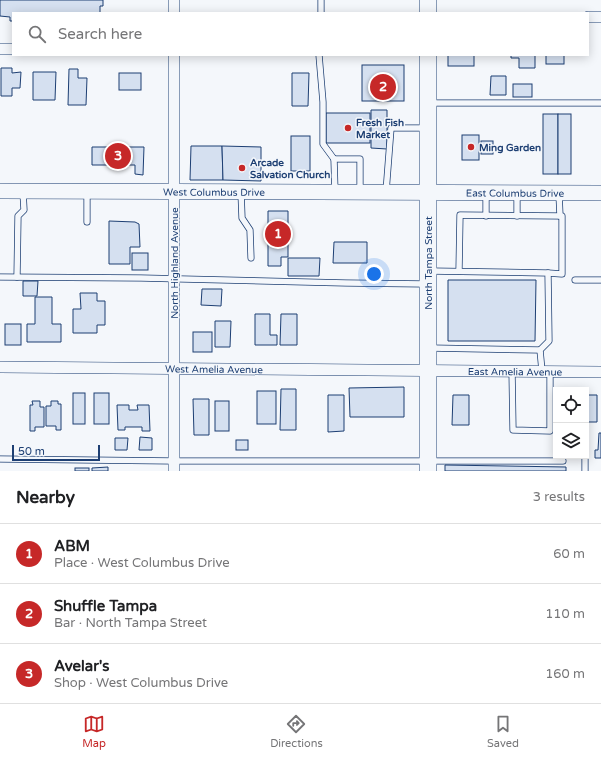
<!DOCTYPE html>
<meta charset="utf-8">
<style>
body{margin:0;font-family:"Varela Round",sans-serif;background:#f2f2f2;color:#202124}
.controls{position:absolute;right:12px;bottom:12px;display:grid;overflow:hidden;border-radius:0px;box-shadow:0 2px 10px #0003}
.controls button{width:36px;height:36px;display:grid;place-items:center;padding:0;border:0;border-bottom:1px solid #e0e0e0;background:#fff;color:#202124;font:20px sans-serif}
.scale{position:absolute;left:12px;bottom:10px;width:88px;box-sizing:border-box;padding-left:4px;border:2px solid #1d3f73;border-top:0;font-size:11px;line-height:14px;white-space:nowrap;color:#1d3f73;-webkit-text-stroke:3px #f4f7fb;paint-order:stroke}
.you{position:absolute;left:374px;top:274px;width:14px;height:14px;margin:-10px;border:3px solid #fff;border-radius:50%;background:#1a73e8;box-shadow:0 0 0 6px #1a73e833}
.badge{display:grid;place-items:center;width:26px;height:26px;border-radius:50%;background:#c62828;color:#fff;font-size:13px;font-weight:700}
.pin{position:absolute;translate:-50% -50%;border:2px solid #fff;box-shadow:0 1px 4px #0006}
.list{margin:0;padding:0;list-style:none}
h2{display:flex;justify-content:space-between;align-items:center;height:52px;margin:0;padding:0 16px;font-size:17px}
h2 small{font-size:13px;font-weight:400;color:#757577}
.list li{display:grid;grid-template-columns:26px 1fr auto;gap:12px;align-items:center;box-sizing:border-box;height:60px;padding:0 16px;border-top:1px solid #e0e0e0}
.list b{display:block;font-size:15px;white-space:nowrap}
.list p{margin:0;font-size:13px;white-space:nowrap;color:#757577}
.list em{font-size:13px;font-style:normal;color:#757577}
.icon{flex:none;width:22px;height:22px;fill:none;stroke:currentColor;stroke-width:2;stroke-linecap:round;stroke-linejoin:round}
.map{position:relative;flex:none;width:601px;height:471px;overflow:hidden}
.search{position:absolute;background:#fff;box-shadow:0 2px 10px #0003;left:12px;right:12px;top:12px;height:44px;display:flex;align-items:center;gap:10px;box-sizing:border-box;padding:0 14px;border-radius:0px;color:#757577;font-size:15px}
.sheet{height:232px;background:#fff}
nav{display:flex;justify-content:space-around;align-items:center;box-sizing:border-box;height:56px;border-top:1px solid #e0e0e0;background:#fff;font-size:11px;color:#757577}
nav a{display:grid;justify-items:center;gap:2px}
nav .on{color:#c62828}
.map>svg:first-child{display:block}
.building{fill:#d5e0f0;stroke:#1d3f73}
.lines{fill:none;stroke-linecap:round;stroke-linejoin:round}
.lane-casing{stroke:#1d3f73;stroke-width:7}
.street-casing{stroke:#1d3f73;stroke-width:12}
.secondary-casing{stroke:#1d3f73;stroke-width:16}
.primary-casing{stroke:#1d3f73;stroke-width:18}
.lane{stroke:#f4f7fb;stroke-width:5.5}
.street{stroke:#f4f7fb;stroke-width:11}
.secondary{stroke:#f4f7fb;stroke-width:15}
.primary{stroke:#f4f7fb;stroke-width:17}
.poi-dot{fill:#c62828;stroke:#f4f7fb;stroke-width:1.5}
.labels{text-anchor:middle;stroke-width:3;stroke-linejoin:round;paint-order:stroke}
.poi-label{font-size:10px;font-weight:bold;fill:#1d3f73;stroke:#f4f7fb;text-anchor:start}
.street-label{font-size:10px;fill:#1d3f73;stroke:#f4f7fb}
</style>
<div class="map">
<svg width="601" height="471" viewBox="0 0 601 471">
<rect width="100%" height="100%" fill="#f4f7fb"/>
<g class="building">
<polygon points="0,0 103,0 103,6 100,6 100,13 13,13 13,21 10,21 10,17 0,16"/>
<rect x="448" y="55" width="26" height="11"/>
<polygon points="511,55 535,55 535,68 519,68 519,58 511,58"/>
<rect x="546" y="55" width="18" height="9"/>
<rect x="362" y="65" width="42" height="36"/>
<polygon points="1,68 12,68 12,73 21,72 20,88 12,88 12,96 1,96"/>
<polygon points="69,69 78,69 78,78 87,78 86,105 68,105"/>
<polygon points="33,72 56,72 55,100 33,100"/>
<rect x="119" y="73" width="22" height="17"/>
<polygon points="292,73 309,73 308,106 292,106"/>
<polygon points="491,76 506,76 506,95 490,95"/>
<rect x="513" y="84" width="19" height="13"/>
<polygon points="371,110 387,110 387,149 371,148"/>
<rect x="326" y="113" width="44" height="30"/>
<rect x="543" y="114" width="15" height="60"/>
<rect x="558" y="114" width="13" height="60"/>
<rect x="462" y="135" width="17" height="25"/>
<rect x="291" y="136" width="19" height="35"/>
<rect x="481" y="141" width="12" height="13"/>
<polygon points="191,146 222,146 223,180 190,180"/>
<polygon points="222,146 261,147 261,181 223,180"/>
<polygon points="92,147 144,147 143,175 135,174 135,165 92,165"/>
<polygon points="268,211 288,211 288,257 281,257 281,266 268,266"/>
<polygon points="109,221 135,222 139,224 140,247 130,247 130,264 109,264"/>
<polygon points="334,242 367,242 367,263 333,263"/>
<rect x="132" y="253" width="16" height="17"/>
<polygon points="288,258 320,258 319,276 288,276"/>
<polygon points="448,280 536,280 535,341 448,341"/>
<polygon points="23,281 38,281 37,296 23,296"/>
<polygon points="202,289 222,289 221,306 201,305"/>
<polygon points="80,293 97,293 97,301 105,301 105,325 97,325 97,333 73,333 73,309 81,309"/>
<polygon points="35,297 52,297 52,324 61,324 61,342 27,342 27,324 35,324"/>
<polygon points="255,314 270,314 270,335 277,335 277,345 255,345"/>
<polygon points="281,314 297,314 297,345 280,345"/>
<polygon points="215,321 231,321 230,347 215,347"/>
<rect x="5" y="324" width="16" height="21"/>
<rect x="193" y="332" width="19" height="20"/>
<polygon points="404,387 404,417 350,417 349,388"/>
<polygon points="281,389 296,389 296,430 280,430"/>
<rect x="257" y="391" width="19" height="33"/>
<rect x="73" y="393" width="12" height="31"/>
<rect x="94" y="393" width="15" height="31"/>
<polygon points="328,395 344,395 344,431 328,432"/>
<polygon points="453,395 469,395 469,425 452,425"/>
<polygon points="588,395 597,395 597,422 587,422"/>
<polygon points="193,399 209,399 209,435 194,435"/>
<polygon points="32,401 40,401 40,407 44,407 44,427 35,427 35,431 30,431 30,405 33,405"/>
<polygon points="51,401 58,401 58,404 61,404 61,430 56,430 56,426 46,426 46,406 51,406"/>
<rect x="215" y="401" width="14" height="30"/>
<polygon points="117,405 129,405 129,410 138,410 137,405 149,405 150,431 142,431 142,427 125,427 125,430 118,430"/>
<polygon points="599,433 601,433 601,458 595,458 595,450 598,450"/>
<polygon points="140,437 152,438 152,450 139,450"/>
<polygon points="115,438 128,438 127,450 115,450"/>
<rect x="236" y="440" width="12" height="10"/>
<polygon points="445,465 566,467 566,471 445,471"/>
<polygon points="108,467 108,471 92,471 92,468"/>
<rect x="75" y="468" width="14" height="3"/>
</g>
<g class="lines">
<g class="lane-casing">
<g id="lane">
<polyline points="321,0 321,13"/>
<polyline points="319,55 323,102 323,144 334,159"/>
<polyline points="431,103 601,103"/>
<polyline points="87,192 87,222"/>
<polyline points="241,192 242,218 250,230 251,258"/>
<polyline points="335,192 334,159 360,159 360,192"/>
<polyline points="386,192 391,128 426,128"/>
<polyline points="559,194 560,216"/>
<polyline points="486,216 486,194"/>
<polyline points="517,216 517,194"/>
<polyline points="430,271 548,273 549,341 540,350 542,371"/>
<polyline points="459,271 460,215 562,216 562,274 548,273"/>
<polyline points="0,277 141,278 346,283 426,284"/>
<polyline points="17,277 18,216 24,210 23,192"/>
<polyline points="575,280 601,280"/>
<polyline points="430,348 540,350"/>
<polyline points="512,371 513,430 550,431 550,371"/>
<polyline points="585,456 585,471"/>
<polyline points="0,459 174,461 563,461"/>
</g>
</g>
<g class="street-casing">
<g id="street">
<polyline points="174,13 174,0"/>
<polyline points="588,17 601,17"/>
<polyline points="0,49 13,49"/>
<polyline points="174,55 174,471"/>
<path id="s1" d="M0,367l601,5"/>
</g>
</g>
<g class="secondary-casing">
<g id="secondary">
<path id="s2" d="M0,191l601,2"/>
</g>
</g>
<g class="primary-casing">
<g id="primary">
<polyline points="428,13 428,0"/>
<polyline points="428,471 428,55"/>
</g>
</g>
<use href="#lane" class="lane"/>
<use href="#street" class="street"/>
<use href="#secondary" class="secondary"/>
<use href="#primary" class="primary"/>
</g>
<g class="poi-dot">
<circle cx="348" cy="128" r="4"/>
<circle cx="471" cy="147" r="4"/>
<circle cx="242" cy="168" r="4"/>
</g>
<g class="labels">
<g class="poi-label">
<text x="356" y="126">Fresh Fish<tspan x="356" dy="12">Market</tspan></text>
<text x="479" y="151">Ming Garden</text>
<text x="250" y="166">Arcade<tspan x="250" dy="12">Salvation Church</tspan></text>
</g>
<g class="street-label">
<text dy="4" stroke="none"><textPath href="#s2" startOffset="214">West Columbus Drive</textPath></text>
<text dy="4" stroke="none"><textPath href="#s2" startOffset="515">East Columbus Drive</textPath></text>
<text transform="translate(174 263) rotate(-90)" y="4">North Highland Avenue</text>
<text transform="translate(428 263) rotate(-90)" y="4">North Tampa Street</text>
<text dy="4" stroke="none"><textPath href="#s1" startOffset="214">West Amelia Avenue</textPath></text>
<text dy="4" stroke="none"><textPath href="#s1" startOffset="515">East Amelia Avenue</textPath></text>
</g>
</g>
</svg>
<div class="controls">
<button><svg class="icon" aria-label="locate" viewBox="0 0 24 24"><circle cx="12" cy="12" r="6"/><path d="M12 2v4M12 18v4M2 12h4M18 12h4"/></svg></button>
<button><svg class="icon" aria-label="layers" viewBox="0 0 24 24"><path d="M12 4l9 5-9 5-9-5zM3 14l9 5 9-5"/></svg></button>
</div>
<div class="scale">50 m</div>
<div class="you"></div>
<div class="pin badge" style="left:278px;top:234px">1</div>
<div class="pin badge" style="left:383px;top:87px">2</div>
<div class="pin badge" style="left:118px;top:156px">3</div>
<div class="search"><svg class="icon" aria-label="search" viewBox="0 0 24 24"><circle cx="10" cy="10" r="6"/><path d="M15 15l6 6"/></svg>Search here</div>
</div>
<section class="sheet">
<h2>Nearby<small>3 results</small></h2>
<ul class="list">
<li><span class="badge">1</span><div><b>ABM</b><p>Place · West Columbus Drive</p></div><em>60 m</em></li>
<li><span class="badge">2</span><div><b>Shuffle Tampa</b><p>Bar · North Tampa Street</p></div><em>110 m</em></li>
<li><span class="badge">3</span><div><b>Avelar's</b><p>Shop · West Columbus Drive</p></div><em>160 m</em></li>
</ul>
</section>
<nav>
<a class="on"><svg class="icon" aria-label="map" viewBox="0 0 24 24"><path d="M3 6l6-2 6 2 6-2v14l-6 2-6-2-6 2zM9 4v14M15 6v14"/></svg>Map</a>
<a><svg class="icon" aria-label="directions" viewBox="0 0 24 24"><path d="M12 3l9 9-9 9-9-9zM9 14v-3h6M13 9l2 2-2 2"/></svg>Directions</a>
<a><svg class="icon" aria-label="saved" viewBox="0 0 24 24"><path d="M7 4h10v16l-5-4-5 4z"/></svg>Saved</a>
</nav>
